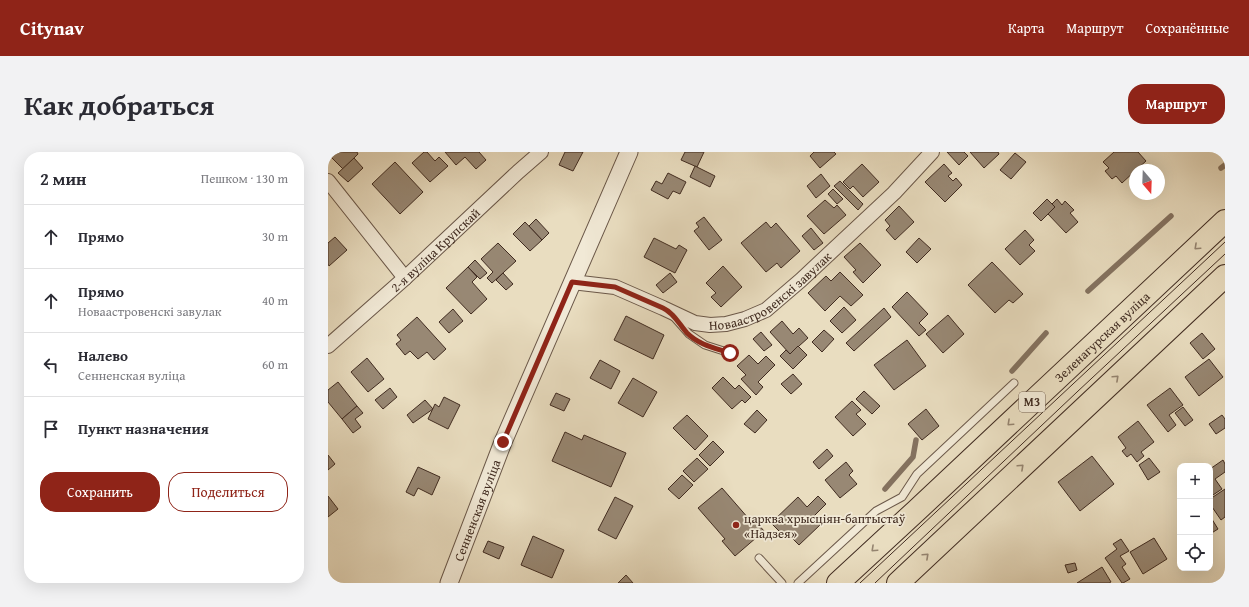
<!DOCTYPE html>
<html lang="ru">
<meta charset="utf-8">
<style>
body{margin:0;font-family:"Gentium Book Plus",serif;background:#f2f2f3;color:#2b2b33}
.controls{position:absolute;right:12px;bottom:12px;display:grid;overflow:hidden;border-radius:8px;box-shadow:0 4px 16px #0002}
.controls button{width:36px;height:36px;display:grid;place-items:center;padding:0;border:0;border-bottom:1px solid #e1e1e2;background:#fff;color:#2b2b33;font:20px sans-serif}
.compass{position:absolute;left:801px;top:12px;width:36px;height:36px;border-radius:50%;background:#fff;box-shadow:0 4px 16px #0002;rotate:161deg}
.stop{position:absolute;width:12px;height:12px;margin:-9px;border:3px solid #8f2418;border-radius:50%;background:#fff}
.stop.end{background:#8f2418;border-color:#fff;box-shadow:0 1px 4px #0008}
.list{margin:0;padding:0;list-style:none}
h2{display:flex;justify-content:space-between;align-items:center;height:52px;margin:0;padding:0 16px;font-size:17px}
h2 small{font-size:13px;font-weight:400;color:#7c7c81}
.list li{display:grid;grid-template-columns:26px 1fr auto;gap:12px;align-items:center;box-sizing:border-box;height:64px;padding:0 16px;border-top:1px solid #e1e1e2}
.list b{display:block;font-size:15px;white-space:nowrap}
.list p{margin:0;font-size:13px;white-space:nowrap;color:#7c7c81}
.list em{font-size:13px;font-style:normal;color:#7c7c81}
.actions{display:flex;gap:8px;padding:12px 16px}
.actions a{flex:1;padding:9px 0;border:1px solid #8f2418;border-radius:16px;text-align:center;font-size:14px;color:#8f2418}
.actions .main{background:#8f2418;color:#fff}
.icon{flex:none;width:22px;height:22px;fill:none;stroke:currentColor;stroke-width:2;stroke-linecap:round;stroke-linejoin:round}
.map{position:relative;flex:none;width:897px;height:431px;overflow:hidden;border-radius:16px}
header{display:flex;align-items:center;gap:24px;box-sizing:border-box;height:56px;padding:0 20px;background:#8f2418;color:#fff}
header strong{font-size:19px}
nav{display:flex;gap:22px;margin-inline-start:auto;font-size:14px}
.intro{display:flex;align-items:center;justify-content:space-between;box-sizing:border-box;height:96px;padding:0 24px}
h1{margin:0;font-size:28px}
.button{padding:10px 18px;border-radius:16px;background:#8f2418;color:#fff;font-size:14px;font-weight:700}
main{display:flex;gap:24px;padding:0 24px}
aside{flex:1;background:#fff;border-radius:16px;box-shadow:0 4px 16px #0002}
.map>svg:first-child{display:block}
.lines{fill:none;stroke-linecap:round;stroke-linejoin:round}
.stream{stroke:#847260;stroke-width:5.5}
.building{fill:#988874;stroke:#412c21}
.service-casing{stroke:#6b5849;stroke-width:9}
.minor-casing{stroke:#6b5849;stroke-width:16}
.tertiary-casing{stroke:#6b5849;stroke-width:19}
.primary-casing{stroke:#412c21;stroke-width:24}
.service{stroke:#f1e9d6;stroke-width:7}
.minor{stroke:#f1e9d6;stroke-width:14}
.tertiary{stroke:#f1e9d6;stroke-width:17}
.primary{stroke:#e9ddc0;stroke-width:22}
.tram{stroke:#412c21;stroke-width:1}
.oneway{stroke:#958470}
.route{stroke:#8f2418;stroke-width:5}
.poi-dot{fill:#8f2418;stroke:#f1e9d6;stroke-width:1.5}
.labels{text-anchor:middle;stroke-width:3.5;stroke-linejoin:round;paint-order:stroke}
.shield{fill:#f1e9d6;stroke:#766557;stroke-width:1}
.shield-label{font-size:12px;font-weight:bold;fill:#412c21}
.street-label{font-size:13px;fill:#412c21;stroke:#f1e9d6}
.poi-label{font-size:13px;fill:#412c21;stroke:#f1e9d6;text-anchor:start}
</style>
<header>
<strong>Citynav</strong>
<nav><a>Карта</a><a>Маршрут</a><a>Сохранённые</a></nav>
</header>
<div class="intro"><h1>Как добраться</h1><a class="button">Маршрут</a></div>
<main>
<aside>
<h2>2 мин<small>Пешком · 130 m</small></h2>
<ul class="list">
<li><svg class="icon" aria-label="ahead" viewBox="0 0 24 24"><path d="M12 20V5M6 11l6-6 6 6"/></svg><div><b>Прямо</b></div><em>30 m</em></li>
<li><svg class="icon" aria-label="ahead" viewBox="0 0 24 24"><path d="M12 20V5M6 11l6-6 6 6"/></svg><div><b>Прямо</b><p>Новаастровенскі завулак</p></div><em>40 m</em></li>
<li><svg class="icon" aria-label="left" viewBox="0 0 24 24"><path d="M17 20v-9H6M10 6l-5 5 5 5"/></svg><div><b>Налево</b><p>Сенненская вуліца</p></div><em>60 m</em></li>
<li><svg class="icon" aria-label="arrive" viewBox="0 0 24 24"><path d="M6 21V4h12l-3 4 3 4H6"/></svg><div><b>Пункт назначения</b></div></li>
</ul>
<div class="actions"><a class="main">Сохранить</a><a>Поделиться</a></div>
</aside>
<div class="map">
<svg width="897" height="431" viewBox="0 0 897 431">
<rect width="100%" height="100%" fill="#e9ddc0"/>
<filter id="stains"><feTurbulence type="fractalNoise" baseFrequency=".005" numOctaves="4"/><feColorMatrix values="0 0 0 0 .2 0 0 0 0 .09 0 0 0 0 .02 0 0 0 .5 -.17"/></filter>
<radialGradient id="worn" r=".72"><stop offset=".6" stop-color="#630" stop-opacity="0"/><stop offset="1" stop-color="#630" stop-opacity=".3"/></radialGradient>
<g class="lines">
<g class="stream">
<polyline points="893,16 897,13"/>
<polyline points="760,139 843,64"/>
<polyline points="684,219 718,181"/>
<polyline points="557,337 585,305 588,288"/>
</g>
</g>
<g class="building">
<polygon points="6,0 29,0 30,2 15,17 2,4"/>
<polygon points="96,0 99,0 107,9 111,5 120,14 102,30 84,11"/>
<polygon points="117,0 151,0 158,8 148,17 137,5 128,13"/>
<polygon points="237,0 255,0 245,19 231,13"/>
<polygon points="357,0 376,0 369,15 353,8"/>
<polygon points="486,0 506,0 508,2 492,16 482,4"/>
<polygon points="619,0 636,0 640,4 631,13"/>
<polygon points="642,0 670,0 671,2 656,16"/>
<polygon points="786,0 810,0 818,9 808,18 807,18 807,19 794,31 788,24 784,27 777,19 781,16 775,10"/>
<polygon points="687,1 698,10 683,27 672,18"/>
<polygon points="26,6 35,16 20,30 10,21"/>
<polygon points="67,10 95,40 72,62 44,32"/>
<polygon points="534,12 551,30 535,45 525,34 522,37 515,30"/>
<polygon points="616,12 624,21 620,24 625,29 628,26 634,33 617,50 597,30"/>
<polygon points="367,14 387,24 382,35 362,25"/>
<polygon points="340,21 358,30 352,42 345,39 340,47 323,38 328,29 334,32"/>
<polygon points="493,22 502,34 488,46 479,34"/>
<polygon points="512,29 535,52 530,58 506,34"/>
<polygon points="505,37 515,47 509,52 500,42"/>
<polygon points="719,47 727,55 713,69 705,61"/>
<polygon points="729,47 734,53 737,49 746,58 742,61 750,70 738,81 720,62 727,55 724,52"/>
<polygon points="497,48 506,56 509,53 518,63 496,82 479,64"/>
<polygon points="571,54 586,70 567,88 558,78 562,74 557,68"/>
<polygon points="376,65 394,88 381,98 366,79 371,75 368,71"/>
<polygon points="208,67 221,81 214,88 201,74"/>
<polygon points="197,70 214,88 202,99 185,82"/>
<polygon points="438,70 443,76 448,71 472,99 453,116 449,111 438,120 413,91"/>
<polygon points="483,76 495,91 486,98 474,84"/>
<polygon points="697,78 706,88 701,93 707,99 692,113 677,97"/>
<polygon points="7,85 19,98 1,114 0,112 0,91"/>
<polygon points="326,86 348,97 351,93 359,98 347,121 316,105"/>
<polygon points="591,86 603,97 589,111 578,100"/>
<polygon points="170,91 188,109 164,131 159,126 165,120 153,107"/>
<polygon points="532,91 553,113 535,131 525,120 528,118 516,105"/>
<polygon points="147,108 159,121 152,127 140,115"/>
<polygon points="664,110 695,142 685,151 681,148 667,161 640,133"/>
<polygon points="395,114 414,135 393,155 383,145 388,141 378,131"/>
<polygon points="140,115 149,125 144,130 159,147 143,162 118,136"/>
<polygon points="512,120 535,143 523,154 512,144 497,159 480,141 498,124 503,129"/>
<polygon points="175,121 185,132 178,138 168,128"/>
<polygon points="342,121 349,130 335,141 328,133"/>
<polygon points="579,140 600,162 591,171 598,178 591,184 564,155"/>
<polygon points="516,155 528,168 514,181 502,169"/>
<polygon points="556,156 563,165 526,199 518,191"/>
<polygon points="125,157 135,169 121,181 111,170"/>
<polygon points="620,163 636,182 615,201 598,182"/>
<polygon points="298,164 336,183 325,207 286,188"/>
<polygon points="89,165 118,197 106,208 99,200 90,207 82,199 77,203 68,192 73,188 69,183"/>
<polygon points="454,169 465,182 471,176 480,186 462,202 442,180"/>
<polygon points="496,178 506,187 494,200 484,190"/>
<polygon points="433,180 444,193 436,199 425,187"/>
<polygon points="874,181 887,197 875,207 862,191"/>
<polygon points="579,188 598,214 566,238 546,213"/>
<polygon points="470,194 479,203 465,217 452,204 458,198 462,202"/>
<polygon points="421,203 430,212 438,204 447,213 430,230 435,235 428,243 413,227 418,223 409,214"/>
<polygon points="39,206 56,227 40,240 23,220"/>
<polygon points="881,207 895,225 871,244 857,225"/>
<polygon points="272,208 292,219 283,237 262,226"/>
<polygon points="465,222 474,232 463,242 453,232"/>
<polygon points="395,225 407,237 411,233 423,245 417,251 414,248 404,257 384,236"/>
<polygon points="305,226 329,240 315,265 290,251"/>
<polygon points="10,230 29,254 14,267 0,250 0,238"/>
<polygon points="62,236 69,245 55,257 47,248"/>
<polygon points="842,236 855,253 841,263 848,273 840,280 819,253"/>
<polygon points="536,239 552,254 544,262 528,247"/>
<polygon points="228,241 242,247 236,259 222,253"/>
<polygon points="116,245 132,253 120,277 100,267 107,252 111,255"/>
<polygon points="97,248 105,257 85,271 79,263"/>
<polygon points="524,249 533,258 528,262 538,272 525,284 507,265"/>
<polygon points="29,254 35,261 27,267 33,275 25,281 14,267"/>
<polygon points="855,255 865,268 857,274 847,261"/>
<polygon points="598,257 611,274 594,288 580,272"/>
<polygon points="429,258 439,268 427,281 416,272"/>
<polygon points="359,263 380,284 367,298 345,276"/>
<polygon points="894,263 897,267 897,276 888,282 881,272"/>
<polygon points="810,269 826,290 813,300 816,304 809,310 803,302 799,305 794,299 798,296 790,285"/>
<polygon points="237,280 254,288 256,283 298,301 283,335 224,309"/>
<polygon points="385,289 396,300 382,314 371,303"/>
<polygon points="499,297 505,304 491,317 485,310"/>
<polygon points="0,303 7,312 0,318"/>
<polygon points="764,304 786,332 752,359 730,330"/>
<polygon points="369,306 380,317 366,330 355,319"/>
<polygon points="821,306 832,320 820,328 811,313"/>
<polygon points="895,308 897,312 897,320 887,327 894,337 882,345 882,317"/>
<polygon points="518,310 525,319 521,323 529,332 512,346 497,328"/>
<polygon points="90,315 112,325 104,343 90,336 86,344 78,340"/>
<polygon points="354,323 365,333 351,347 340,337"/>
<polygon points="394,336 421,367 423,364 436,379 407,404 394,389 397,387 370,356"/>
<polygon points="897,337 897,365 893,368 882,352 882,347"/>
<polygon points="0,344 10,357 0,365"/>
<polygon points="490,344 498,352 485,365 492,373 471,393 461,383 458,386 443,371 470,345 479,355"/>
<polygon points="287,345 305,354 288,387 270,378"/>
<polygon points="882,364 890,377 882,382"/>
<polygon points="205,384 236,398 224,426 193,413"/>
<polygon points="826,386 839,407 815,422 802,400"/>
<polygon points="793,387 801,399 792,404 798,412 794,415 802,427 795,431 794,431 777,406 789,397 785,392"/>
<polygon points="160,389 176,395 171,407 155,400"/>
<polygon points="747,411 749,418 740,421 737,413"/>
<polygon points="774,415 783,430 781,431 749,431"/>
<polygon points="298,423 305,431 290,431"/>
</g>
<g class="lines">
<g class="service-casing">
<g id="service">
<polyline points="346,165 361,182 377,193 402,201"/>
<polyline points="431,406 454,431"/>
<polyline points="470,431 548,359 574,345 589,322 686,231"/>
</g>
</g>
<g class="minor-casing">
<g id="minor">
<polyline points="0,29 77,126"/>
<path id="s1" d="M244,130l43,5 48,21 32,15 15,2 16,-1 19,-5 21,-9 35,-30 93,-87 38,-41"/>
<path id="s2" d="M0,194l77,-68 113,-106 23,-20"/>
</g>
</g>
<g class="tertiary-casing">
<g id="tertiary">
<path id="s3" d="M121,431l54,-141 126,-290"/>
</g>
</g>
<g class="primary-casing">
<g id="primary">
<path id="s4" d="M510,431l78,-72 309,-290"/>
<polyline points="570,431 897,124"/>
</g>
</g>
<use href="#service" class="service"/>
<use href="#minor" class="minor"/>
<use href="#tertiary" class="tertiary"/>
<use href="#primary" class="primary"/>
<g class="tram">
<polyline points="532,431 897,90"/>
<polyline points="547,431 749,240 897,102"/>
</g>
</g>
<defs><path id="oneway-chevron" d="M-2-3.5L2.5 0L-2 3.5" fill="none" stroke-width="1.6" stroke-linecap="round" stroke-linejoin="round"/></defs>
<g class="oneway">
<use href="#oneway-chevron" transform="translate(869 95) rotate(137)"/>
<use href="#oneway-chevron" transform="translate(788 226) rotate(-43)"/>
<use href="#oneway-chevron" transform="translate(682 271) rotate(137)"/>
<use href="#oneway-chevron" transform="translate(693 315) rotate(-43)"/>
<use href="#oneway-chevron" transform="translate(546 397) rotate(137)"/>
<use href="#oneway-chevron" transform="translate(598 404) rotate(-43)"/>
</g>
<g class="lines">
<path class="route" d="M175,290l69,-160 43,5 48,21c11,5 16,16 24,25 12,12 28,15 43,20"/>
</g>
<circle class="poi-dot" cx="408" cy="373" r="4"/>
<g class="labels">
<rect class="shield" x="691" y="240" width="26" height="20" rx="3"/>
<g class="shield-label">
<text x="704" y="254">М3</text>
</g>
<g class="street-label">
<text dy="5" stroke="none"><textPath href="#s2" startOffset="144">2-я вуліца Крупскай</textPath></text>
<text dy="5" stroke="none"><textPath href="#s1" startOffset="217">Новаастровенскі завулак</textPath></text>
<text dy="5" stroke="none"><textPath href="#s4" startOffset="361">Зеленагурская вуліца</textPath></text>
<text dy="5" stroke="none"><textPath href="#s3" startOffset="78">Сенненская вуліца</textPath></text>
</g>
<g class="poi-label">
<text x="416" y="371">царква хрысціян-баптыстаў<tspan x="416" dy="15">«Надзея»</tspan></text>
</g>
</g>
<rect width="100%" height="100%" filter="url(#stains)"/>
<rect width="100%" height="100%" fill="url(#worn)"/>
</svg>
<div class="controls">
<button>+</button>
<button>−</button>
<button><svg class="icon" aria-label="locate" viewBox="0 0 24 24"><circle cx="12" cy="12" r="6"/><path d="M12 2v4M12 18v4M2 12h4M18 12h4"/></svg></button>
</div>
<svg class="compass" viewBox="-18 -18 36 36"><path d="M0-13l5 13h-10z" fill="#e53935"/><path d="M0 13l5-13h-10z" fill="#7c7c81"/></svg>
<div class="stop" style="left:402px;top:201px"></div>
<div class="stop end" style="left:175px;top:290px"></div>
</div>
</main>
